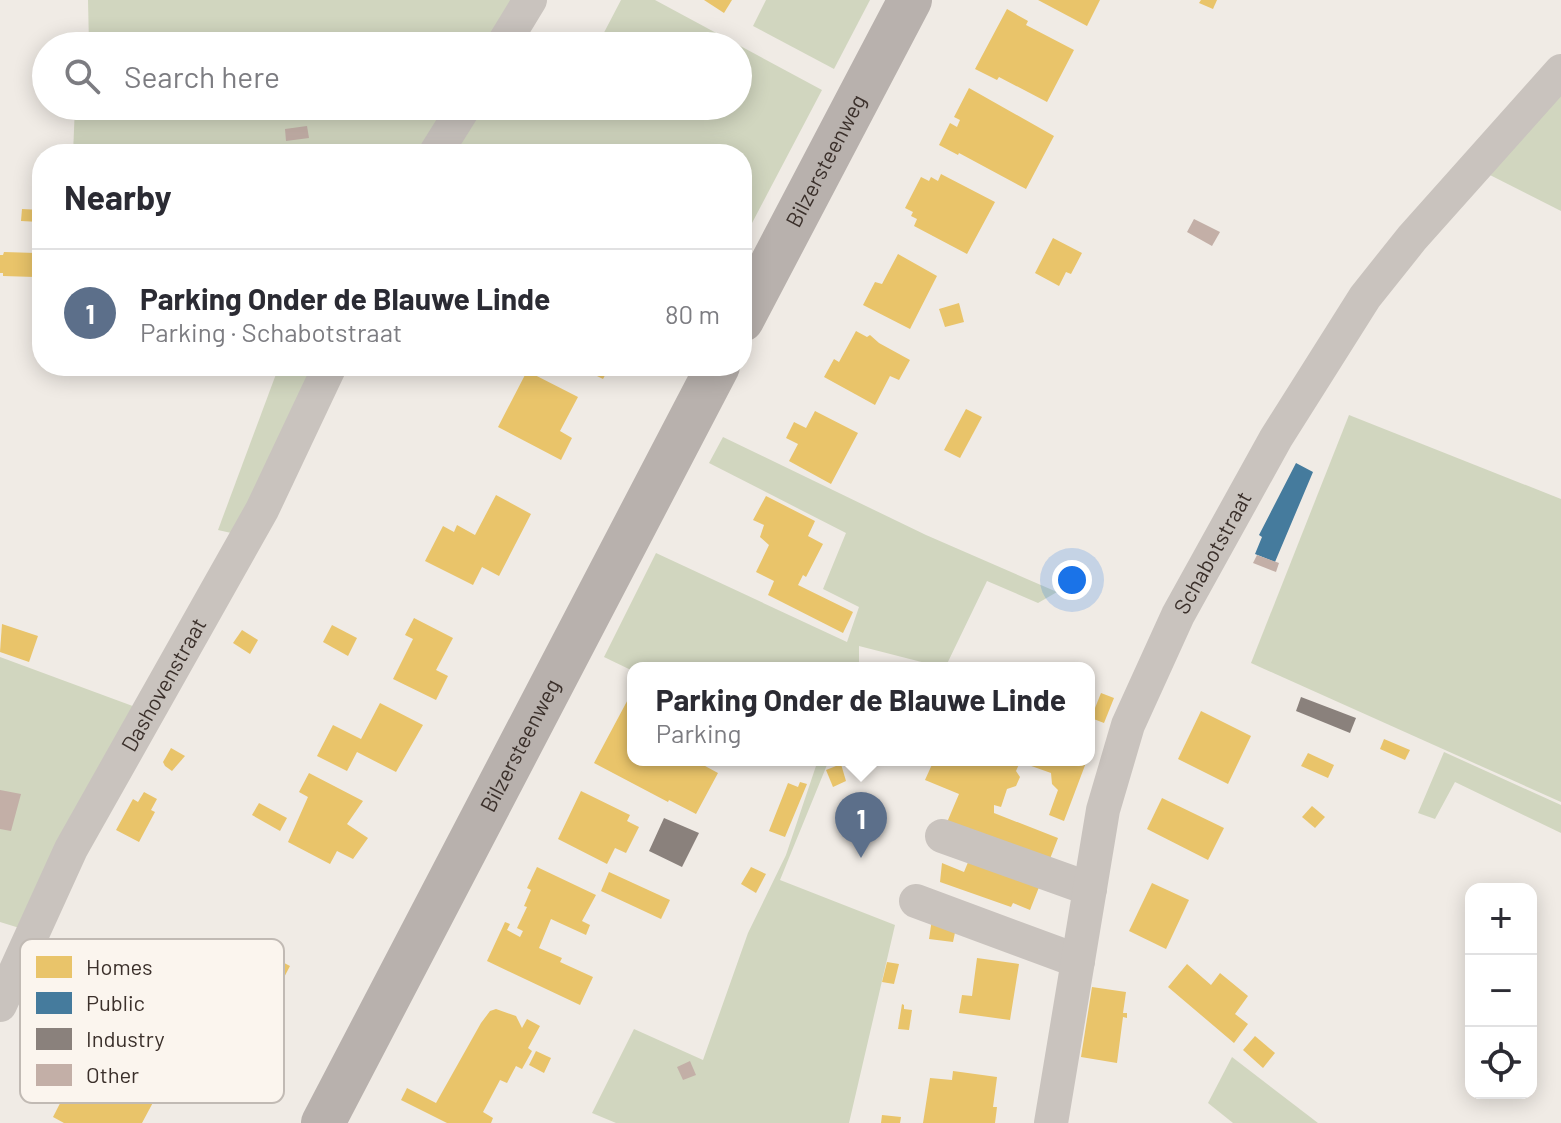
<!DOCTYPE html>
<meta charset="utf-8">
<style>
body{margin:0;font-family:Barlow,sans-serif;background:#f7f7f7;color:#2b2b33}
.controls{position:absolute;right:24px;bottom:24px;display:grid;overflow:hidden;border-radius:16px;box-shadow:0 4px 20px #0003}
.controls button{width:72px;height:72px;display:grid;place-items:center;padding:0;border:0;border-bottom:2px solid #e1e1e2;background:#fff;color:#2b2b33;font:40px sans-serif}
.you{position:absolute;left:1072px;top:580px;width:28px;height:28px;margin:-20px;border:6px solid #fff;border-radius:50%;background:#1a73e8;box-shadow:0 0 0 12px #1a73e833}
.badge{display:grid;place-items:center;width:52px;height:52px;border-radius:50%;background:#7c3aed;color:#fff;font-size:26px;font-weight:700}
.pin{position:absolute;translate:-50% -66px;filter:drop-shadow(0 2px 4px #0008)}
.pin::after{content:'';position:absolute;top:42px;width:28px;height:24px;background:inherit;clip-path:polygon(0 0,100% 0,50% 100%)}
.popup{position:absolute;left:627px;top:662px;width:468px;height:104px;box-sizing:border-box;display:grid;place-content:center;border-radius:16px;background:#fff;filter:drop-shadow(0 2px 6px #0005);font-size:26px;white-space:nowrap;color:#7c7c81}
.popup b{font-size:30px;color:#2b2b33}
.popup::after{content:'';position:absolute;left:50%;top:100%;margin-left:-16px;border:16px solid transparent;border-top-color:#fff}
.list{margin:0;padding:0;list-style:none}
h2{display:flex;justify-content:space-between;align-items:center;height:104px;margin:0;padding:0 32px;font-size:34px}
h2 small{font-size:26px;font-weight:400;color:#7c7c81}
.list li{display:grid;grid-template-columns:52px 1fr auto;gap:24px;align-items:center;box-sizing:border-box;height:128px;padding:0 32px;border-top:2px solid #e1e1e2}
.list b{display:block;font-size:30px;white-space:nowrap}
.list p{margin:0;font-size:26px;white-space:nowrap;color:#7c7c81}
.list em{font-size:26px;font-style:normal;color:#7c7c81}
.icon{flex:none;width:44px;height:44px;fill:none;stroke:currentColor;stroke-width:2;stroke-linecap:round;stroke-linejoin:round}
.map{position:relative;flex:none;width:1561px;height:1123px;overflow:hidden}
.search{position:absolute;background:#fff;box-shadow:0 4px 20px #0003;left:32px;top:32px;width:720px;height:88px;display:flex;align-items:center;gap:20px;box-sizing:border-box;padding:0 28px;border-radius:44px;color:#7c7c81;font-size:30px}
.panel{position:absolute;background:#fff;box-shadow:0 4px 20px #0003;left:32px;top:144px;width:720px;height:232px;border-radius:32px}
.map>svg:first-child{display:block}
.green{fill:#d1d6bf}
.homes{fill:#e9c46a}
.public{fill:#457b9d}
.industry{fill:#8a817c}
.building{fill:#c3afa7}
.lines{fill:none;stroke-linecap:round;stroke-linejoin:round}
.minor{stroke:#c9c3be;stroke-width:34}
.major{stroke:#b8b1ad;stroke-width:44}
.labels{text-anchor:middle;stroke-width:8;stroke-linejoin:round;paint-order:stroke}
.street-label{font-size:22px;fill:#3b302b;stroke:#fbf5ee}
.key{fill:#fbf5ee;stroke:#c1bab4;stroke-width:2}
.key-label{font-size:22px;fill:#3b302b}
</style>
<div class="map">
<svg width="1561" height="1123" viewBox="0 0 1561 1123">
<rect width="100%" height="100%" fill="#f0ebe5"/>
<g class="green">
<polygon points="88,0 512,0 487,46 89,46"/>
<polygon points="621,0 655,0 822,90 742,242 742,154 451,154 475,106 738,106 738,46 597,46"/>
<polygon points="766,0 870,0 834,69 753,26"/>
<polygon points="1561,86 1561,211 1484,172"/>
<polygon points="75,106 456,106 430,154 73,154"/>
<polygon points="279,366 322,366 240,535 218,530"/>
<polygon points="1349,415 1561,499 1561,802 1251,663"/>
<polygon points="723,437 926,535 1057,592 1038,603 987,581 945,668 859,646 859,668 633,668 633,671 604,657 656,553 847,642 859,607 823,589 846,533 709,463"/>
<polygon points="0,657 138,708 26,930 0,922"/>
<polygon points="1444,752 1561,805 1561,833 1455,782 1435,819 1418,813"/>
<polygon points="818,760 829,760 780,880 895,925 849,1123 616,1123 592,1113 634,1029 703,1060 748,933 786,855"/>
<polygon points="1232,1057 1318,1123 1233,1123 1208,1103"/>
</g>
<g class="homes">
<polygon points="704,0 732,0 724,13"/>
<polygon points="1038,0 1100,0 1087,26"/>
<polygon points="1201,0 1217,0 1213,9 1199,3"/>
<polygon points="1007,9 1028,21 1026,25 1074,50 1047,102 999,77 997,80 975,69"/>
<polygon points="969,88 1054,136 1026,189 959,153 958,155 939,145 950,123 957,127 960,120 954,117"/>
<polygon points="941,174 995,202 967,254 914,226 917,219 911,216 913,212 905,208 921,177 929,181 931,177 938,181"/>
<polygon points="22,209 41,210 40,222 21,221"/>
<polygon points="1053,238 1082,253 1071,274 1066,272 1059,286 1035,273"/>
<polygon points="4,252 36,253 35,277 3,276 3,273 0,273 0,255 3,255"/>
<polygon points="898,254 937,276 910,329 863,305 875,282 882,284"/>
<polygon points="959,303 964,322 945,327 939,309"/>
<polygon points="856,331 867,337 870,335 879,343 910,360 899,380 890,376 875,405 824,377 834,359 839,362"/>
<polygon points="577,366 610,366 603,379"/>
<polygon points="527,371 578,397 560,431 572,438 561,460 498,427"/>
<polygon points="966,409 982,417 960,458 944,450"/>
<polygon points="815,411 858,433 831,484 789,461 798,444 786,438 794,422 806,428"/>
<polygon points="496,495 531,514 499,576 482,567 473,585 425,561 443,526 454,532 457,525 475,535"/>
<polygon points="766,496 815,521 808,536 823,544 806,577 803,575 798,585 853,612 843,633 768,595 774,581 756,572 769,545 760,537 764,525 753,520"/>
<polygon points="414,618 453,638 436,670 448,676 436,700 393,679 413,639 405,635"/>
<polygon points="2,624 38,636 29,662 0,652"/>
<polygon points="332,625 357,638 348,656 323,642"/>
<polygon points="242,630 258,640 250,654 233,643"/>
<polygon points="633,690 633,760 694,760 718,773 696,814 669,800 668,802 594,763"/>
<polygon points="1101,693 1114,698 1104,723 1091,718"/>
<polygon points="380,703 423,725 396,772 357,752 347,771 317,756 333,725 361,739"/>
<polygon points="1201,711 1251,736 1228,784 1178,759"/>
<polygon points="1384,739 1410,750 1405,760 1380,749"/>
<polygon points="171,748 185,756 172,771 165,766 163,762"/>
<polygon points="1308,753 1334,765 1328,778 1301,766"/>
<polygon points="934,760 1087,760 1064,821 1049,815 1058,790 1052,784 1051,773 1020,762 1016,771 1020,777 1016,786 1007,789 1001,807 994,805 994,813 1058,838 1048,864 945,827 959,794 925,780"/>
<polygon points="841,764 846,781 833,787 826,770"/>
<polygon points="309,773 363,801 347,824 368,838 353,859 337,851 330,864 288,842 308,797 299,792"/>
<polygon points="800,782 807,784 785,837 769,831 788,783 798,787"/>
<polygon points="581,791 630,815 627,821 639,827 626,853 615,848 607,864 558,839"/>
<polygon points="144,792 157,799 151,810 155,812 139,842 116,830 133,799 138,802"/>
<polygon points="1162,798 1224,828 1208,860 1147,829"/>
<polygon points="259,803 287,818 280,831 252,815"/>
<polygon points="1312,806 1325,817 1315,828 1302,817"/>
<polygon points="971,855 1043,877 1030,910 1013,903 1011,907 940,882 942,863 964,872"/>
<polygon points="537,867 596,895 582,921 590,925 586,935 551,919 539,948 562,958 560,962 593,977 580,1005 487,961 505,922 510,924 507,930 520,937 523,931 517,928 527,907 524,906 531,890 527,888"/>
<polygon points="751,867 766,874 756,893 741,884"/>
<polygon points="609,872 670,900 661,919 601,891"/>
<polygon points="1152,883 1189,900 1166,949 1129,931"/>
<polygon points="932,919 956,928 953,942 929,939"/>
<polygon points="240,940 290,966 279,987 285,990 269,1021 219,995 235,964 229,961"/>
<polygon points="977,958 1019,964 1010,1020 959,1013 962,995 972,996"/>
<polygon points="887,962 899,964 894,984 882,982"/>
<polygon points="1187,964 1211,985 1220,973 1248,996 1235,1014 1248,1024 1234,1043 1168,987"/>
<polygon points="49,970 63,976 54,1000 40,994"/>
<polygon points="1092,987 1126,992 1123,1013 1127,1013 1127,1018 1123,1017 1117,1063 1081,1057"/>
<polygon points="902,1004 904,1005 904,1009 912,1010 909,1030 898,1029"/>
<polygon points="496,1009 516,1016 522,1028 527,1019 540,1026 528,1048 532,1051 522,1069 516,1066 507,1083 500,1080 483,1112 493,1118 491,1123 447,1123 401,1100 407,1088 436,1103 481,1023 490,1011"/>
<polygon points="145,1028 172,1042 158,1068 131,1054"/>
<polygon points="217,1029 256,1049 228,1103 189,1083"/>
<polygon points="1255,1036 1275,1053 1263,1068 1243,1050"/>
<polygon points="536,1051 551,1058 544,1073 529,1065"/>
<polygon points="953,1071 997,1077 993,1107 997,1107 995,1123 923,1123 930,1078 952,1080"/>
<polygon points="119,1075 157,1095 142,1123 64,1123 53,1117 73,1078 107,1096"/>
<polygon points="882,1115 901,1117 900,1123 881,1123"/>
</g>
<polygon class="public" points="1296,463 1313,472 1275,562 1255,554 1262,537 1259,535"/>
<g class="industry">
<polygon points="1301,697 1356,718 1350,733 1296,711"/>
<polygon points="664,818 699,833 682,867 649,851"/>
</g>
<g class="building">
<polygon points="307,126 309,138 286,141 285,129"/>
<polygon points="1194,219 1220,232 1212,246 1187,232"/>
<polygon points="1257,555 1279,563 1276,572 1253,563"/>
<polygon points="0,790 21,794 11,831 0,829"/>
<polygon points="690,1061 696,1075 683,1080 677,1067"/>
</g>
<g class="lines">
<g class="minor">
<polyline points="502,46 530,0"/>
<polyline points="435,154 465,106"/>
<polyline points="942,836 1090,889"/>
<polyline points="916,901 1078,961"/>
<path id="s1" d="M0,1005l71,-156 191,-339 68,-144"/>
<path id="s2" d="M1051,1123l52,-313 25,-85 50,-110 98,-177 89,-141 47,-59 149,-167"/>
</g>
<g class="major">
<path id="s3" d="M742,320l168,-320"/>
<path id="s4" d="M323,1123l395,-757"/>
</g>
</g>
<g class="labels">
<g class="street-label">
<text dy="8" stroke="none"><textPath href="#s3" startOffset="180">Bilzersteenweg</textPath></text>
<text dy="8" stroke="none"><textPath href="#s2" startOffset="598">Schabotstraat</textPath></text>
<text dy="8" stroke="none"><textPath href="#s1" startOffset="360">Dashovenstraat</textPath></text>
<text dy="8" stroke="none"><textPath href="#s4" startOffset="426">Bilzersteenweg</textPath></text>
</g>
</g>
<rect x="20" y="939" width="264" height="164" rx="12" class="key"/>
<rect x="36" y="956" width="36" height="22" fill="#e9c46a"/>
<rect x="36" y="992" width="36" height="22" fill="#457b9d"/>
<rect x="36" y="1028" width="36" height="22" fill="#8a817c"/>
<rect x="36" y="1064" width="36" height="22" fill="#c3afa7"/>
<g class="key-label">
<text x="86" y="975">Homes</text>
<text x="86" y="1011">Public</text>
<text x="86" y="1047">Industry</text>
<text x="86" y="1083">Other</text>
</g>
</svg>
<div class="controls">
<button>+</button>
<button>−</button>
<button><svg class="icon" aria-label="locate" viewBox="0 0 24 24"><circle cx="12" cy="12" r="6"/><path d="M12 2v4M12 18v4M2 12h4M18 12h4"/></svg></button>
</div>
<div class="you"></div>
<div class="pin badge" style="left:861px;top:858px;background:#5c6f8a">1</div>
<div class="popup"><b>Parking Onder de Blauwe Linde</b>Parking</div>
<div class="search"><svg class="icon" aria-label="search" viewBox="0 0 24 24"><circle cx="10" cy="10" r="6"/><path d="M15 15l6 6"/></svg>Search here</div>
<section class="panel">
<h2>Nearby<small></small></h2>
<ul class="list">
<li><span class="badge" style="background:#5c6f8a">1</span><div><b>Parking Onder de Blauwe Linde</b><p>Parking · Schabotstraat</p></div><em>80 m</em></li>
</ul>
</section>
</div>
